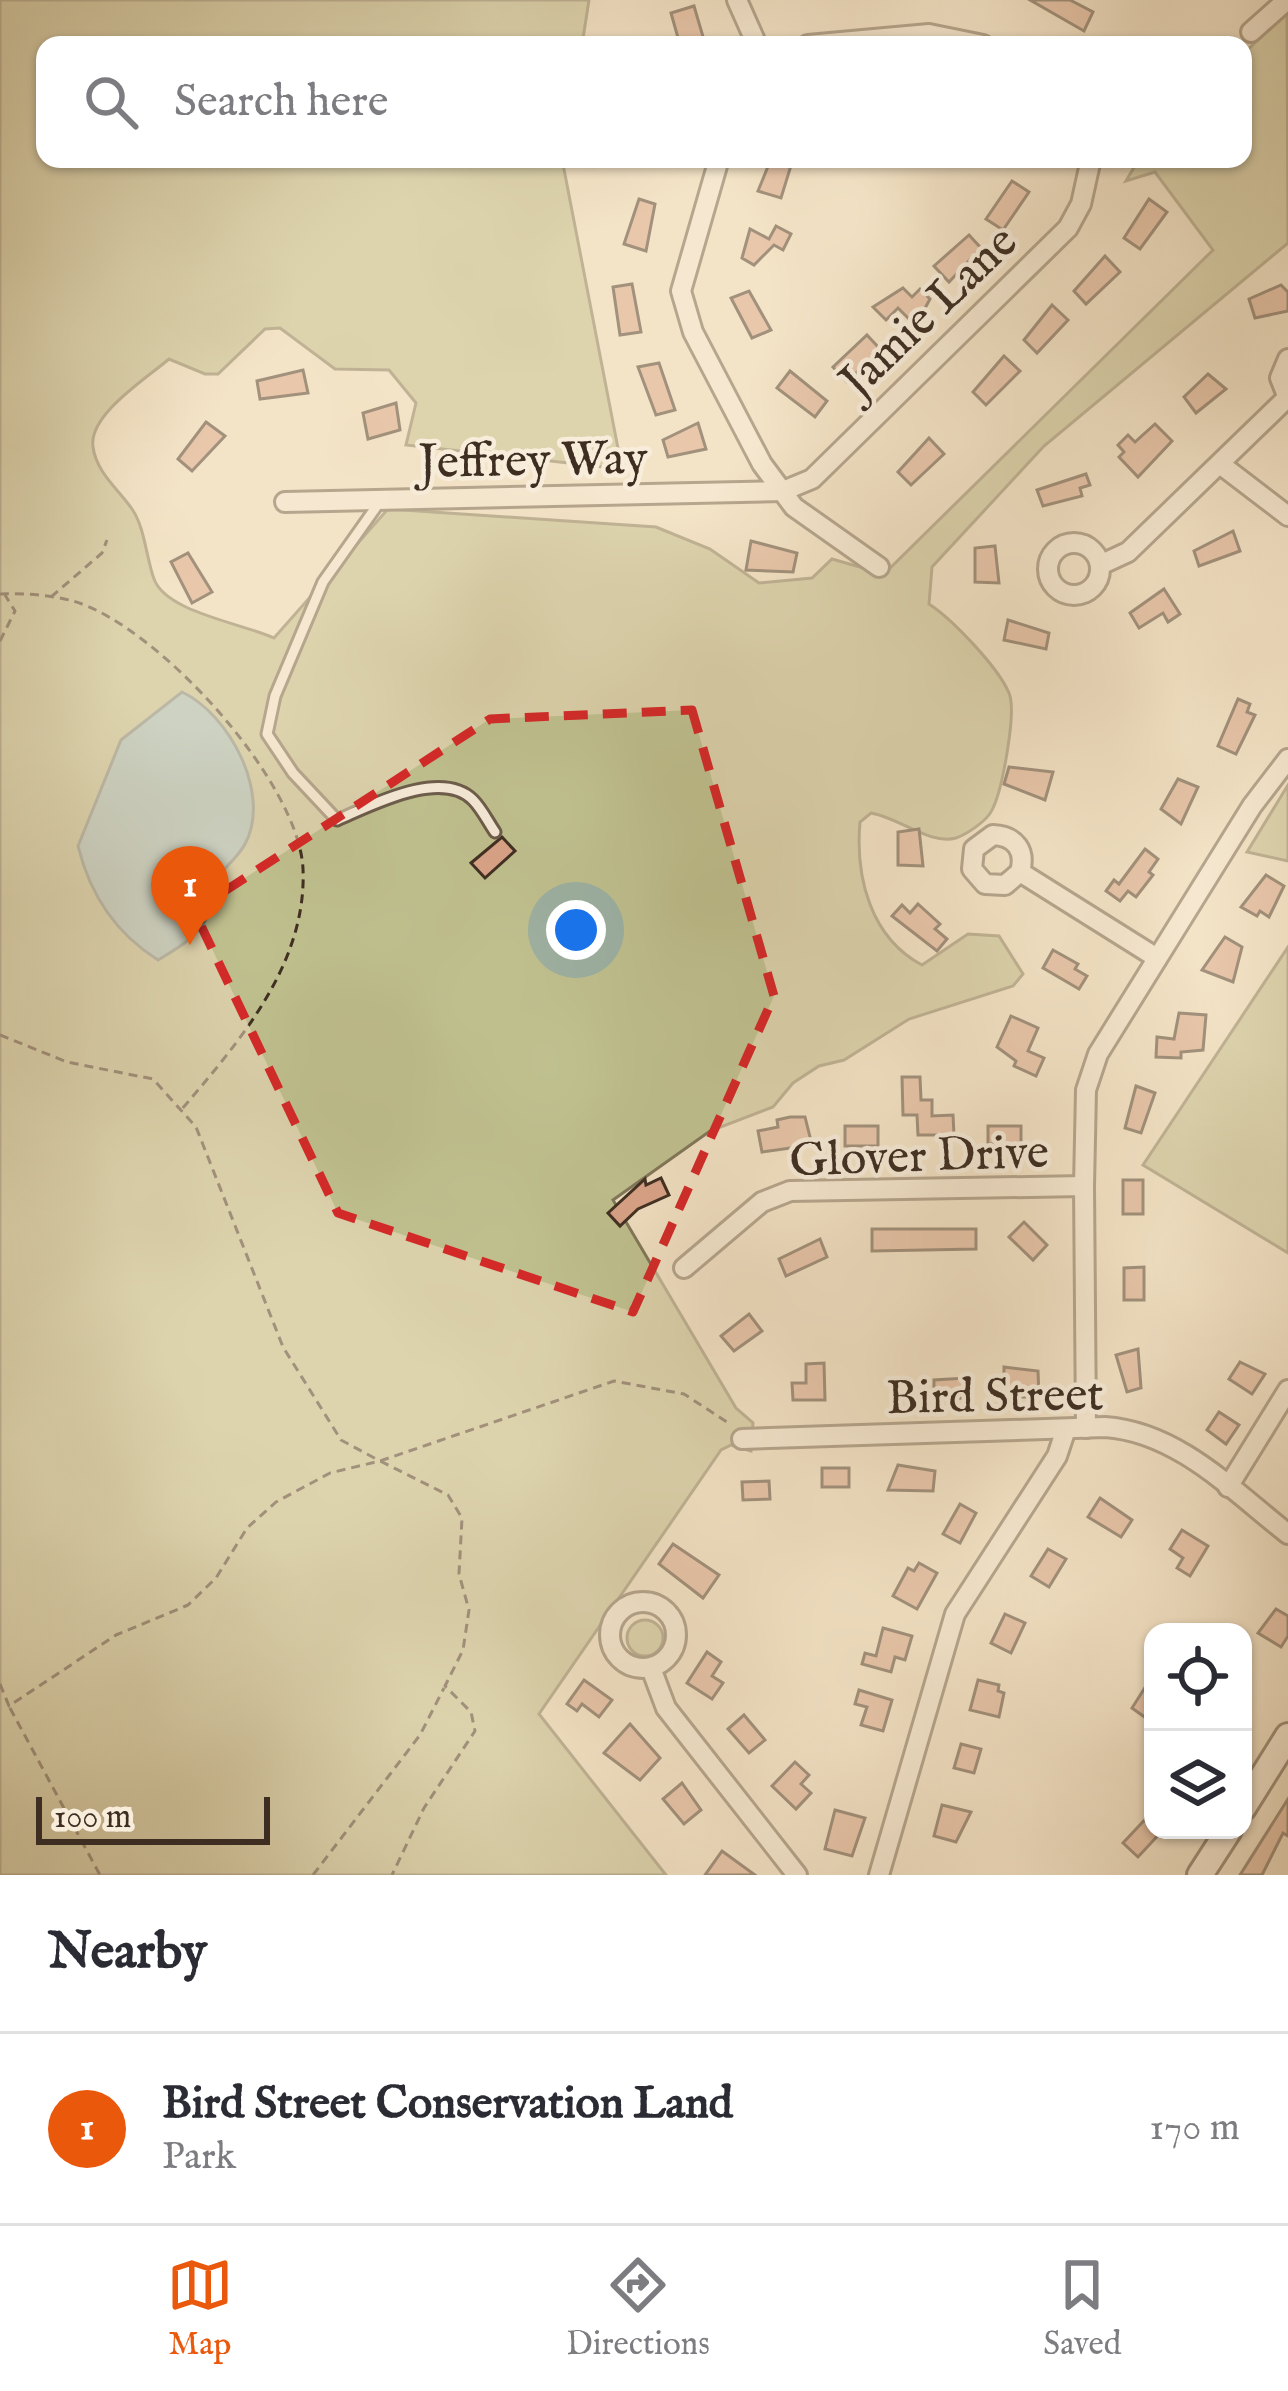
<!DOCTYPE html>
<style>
body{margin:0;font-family:"IM FELL English",serif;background:#f7f7f7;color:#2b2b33}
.controls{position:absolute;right:36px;bottom:36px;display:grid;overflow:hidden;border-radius:24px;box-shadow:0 3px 9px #0004}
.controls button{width:108px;height:108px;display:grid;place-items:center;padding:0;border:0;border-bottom:3px solid #e1e1e2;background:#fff;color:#2b2b33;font:60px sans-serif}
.scale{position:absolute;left:36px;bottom:30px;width:234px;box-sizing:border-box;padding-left:12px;border:6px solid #3e2e22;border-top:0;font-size:33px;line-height:42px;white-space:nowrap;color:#3e2e22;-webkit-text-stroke:9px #f8eddb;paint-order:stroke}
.you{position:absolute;left:576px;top:930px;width:42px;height:42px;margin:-30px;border:9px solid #fff;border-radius:50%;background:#1a73e8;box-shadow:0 0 0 18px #1a73e833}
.badge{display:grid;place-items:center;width:78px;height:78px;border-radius:50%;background:#ea580c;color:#fff;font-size:39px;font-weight:700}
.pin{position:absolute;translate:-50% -99px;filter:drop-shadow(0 3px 6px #0008)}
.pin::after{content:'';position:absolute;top:63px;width:42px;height:36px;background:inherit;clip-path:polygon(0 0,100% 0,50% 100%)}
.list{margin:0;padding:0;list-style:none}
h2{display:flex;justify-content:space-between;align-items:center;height:156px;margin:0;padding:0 48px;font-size:51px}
h2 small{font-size:39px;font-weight:400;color:#7c7c81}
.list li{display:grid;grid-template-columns:78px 1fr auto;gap:36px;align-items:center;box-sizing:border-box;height:192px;padding:0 48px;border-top:3px solid #e1e1e2}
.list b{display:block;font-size:45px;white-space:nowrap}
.list p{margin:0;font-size:39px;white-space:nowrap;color:#7c7c81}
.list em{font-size:39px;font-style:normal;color:#7c7c81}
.icon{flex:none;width:66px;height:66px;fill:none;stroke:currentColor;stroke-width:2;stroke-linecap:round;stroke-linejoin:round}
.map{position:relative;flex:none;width:1288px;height:1875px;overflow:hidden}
.search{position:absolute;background:#fff;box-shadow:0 3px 9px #0004;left:36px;right:36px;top:36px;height:132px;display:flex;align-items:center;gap:30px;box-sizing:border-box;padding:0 42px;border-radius:24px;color:#7c7c81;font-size:45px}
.sheet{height:348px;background:#fff}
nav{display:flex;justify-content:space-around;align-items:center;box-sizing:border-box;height:168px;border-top:3px solid #e1e1e2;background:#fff;font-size:33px;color:#7c7c81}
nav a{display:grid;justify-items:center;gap:6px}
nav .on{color:#ea580c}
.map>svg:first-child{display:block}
.green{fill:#c1c291;stroke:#80785a;stroke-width:3}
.water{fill:#9ebdbd;stroke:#78847f;stroke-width:3}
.building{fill:#dca58b;stroke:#3e2e22;stroke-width:3}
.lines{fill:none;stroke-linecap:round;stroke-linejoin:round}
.lane-casing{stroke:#6c5c4b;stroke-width:15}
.street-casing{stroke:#6c5c4b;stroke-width:24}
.secondary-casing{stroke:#3e2e22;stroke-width:30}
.path{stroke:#3e2e22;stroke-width:3;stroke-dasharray:9 6;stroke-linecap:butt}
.lane{stroke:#f8eddb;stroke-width:9}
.street{stroke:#f8eddb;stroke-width:18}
.secondary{stroke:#f8eddb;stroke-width:24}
.marked{fill:none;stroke:#d62828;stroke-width:9;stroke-dasharray:24 15;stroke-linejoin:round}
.labels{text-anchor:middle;stroke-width:9;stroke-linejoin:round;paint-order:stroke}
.street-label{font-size:48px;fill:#3e2e22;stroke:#f8eddb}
</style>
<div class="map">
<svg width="1288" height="1875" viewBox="0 0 1288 1875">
<rect width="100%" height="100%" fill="#f4e4c7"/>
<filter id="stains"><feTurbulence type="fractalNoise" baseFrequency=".00167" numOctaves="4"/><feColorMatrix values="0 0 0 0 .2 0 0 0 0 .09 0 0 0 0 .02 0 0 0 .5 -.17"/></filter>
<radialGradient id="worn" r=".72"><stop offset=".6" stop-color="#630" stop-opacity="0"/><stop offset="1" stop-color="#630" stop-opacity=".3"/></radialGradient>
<g class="green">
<path d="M0,0h589l-7,45h-537v114h517l60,310 -216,-24 10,-42 -27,-33 -54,-1 -55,-41 -15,1 -47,45h-13l-36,-15c-22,19 -81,56 -76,88 3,25 26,43 39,62 13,19 14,48 22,70 12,33 87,44 120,59l114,-129 268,18 54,22 49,34 53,-5 20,-19 52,15 329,-324 -58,-78 -29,9 13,-22h104v-105l44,-41 1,230 -244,203 -112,121 -3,37c23,15 69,63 80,89 8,19 -7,98 -17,117 -5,11 -25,24 -36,28 -27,7 -56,-20 -85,-25l-11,9c-5,56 11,116 62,143l46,-31 31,2 24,38 -10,12 -104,33 -65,41 -25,6 -26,17 -20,24 -63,24 -97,69 123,208 17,15 -2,28 -20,-6 -10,5 -182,264 127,161h-666z"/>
<polygon points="1288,785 1288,861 1247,852"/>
<polygon points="1288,947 1288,1253 1143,1165"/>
<circle cx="645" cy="1638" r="18"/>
</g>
<path class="water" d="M182,692c47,22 90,102 63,152 -8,16 -28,28 -35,45 -3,8 0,20 -3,28 -10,21 -31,32 -49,43 -43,-27 -68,-65 -80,-114l43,-106z"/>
<g class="building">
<polygon points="1030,0 1070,0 1093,12 1084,31"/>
<polygon points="694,6 704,40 680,45 671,13"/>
<polygon points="771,159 793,159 781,198 758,191"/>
<polygon points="1012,181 1029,192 1003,230 986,219"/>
<polygon points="639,199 655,204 646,251 624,244"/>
<polygon points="1149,199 1167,212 1140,249 1124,238"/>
<polygon points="776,226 791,234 783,250 774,245 754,265 742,258 750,229 769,239"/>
<polygon points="969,235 981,248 949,282 934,266"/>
<polygon points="1105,256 1120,272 1086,304 1074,291"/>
<polygon points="632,284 641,332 620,335 613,287"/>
<polygon points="1281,285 1288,292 1288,311 1255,318 1249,299"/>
<polygon points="903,288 912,297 920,289 930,299 924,310 912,322 898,308 886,320 873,307"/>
<polygon points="749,291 771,330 752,338 731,298"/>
<polygon points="1052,305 1068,320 1037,353 1024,340"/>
<polygon points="867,335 880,349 847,382 833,367"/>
<polygon points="1004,356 1020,371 986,405 973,392"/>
<polygon points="659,363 675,410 656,415 638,367"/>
<polygon points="303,370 308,393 260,399 257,381"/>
<polygon points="790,371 827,401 815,417 777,388"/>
<polygon points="1208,374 1226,389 1196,413 1184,397"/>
<polygon points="396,403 400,430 368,439 363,413"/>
<polygon points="206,422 225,436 192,471 178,459"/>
<polygon points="698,423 706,449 668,457 663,440"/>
<polygon points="1155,424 1172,441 1138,477 1119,457 1124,452 1118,445 1128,435 1135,442"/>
<polygon points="929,438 944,454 911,485 898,472"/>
<polygon points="1086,474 1090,485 1080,488 1082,496 1043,506 1037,490"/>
<polygon points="1233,531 1240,551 1199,566 1194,551"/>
<polygon points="751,541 797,553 793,572 746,570"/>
<polygon points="995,546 999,583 975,582 975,548"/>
<polygon points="188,553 212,592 192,603 171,562"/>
<polygon points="1164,589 1180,614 1168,622 1163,613 1139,628 1130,613"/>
<polygon points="1008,620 1049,633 1046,649 1004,640"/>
<polygon points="1238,699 1250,704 1247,712 1255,715 1236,754 1218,746"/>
<polygon points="1009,767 1053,772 1045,800 1004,784"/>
<polygon points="1178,779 1198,787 1181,824 1161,809"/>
<polygon points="919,829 923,866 898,865 898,832"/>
<polygon points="502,837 515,851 485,878 471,863"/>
<polygon points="1145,849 1158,859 1149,872 1153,875 1136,897 1128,891 1120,901 1106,891 1114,880 1119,884"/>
<polygon points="1266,875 1284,886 1269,917 1260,911 1257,916 1241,907"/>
<polygon points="918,904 940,924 935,929 947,939 937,951 892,916 902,905 910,913"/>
<polygon points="1225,937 1242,947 1233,982 1202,970"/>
<polygon points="1053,950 1078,964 1075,969 1087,976 1079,989 1043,968"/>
<polygon points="1179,1013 1206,1015 1203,1050 1181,1052 1181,1058 1156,1057 1157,1037 1174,1039"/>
<polygon points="1011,1016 1038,1028 1028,1051 1044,1058 1036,1076 1014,1066 1016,1061 997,1047"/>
<polygon points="902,1077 920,1077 921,1100 932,1100 932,1116 953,1115 954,1135 918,1135 917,1115 903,1115"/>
<polygon points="1136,1086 1155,1093 1141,1133 1125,1128"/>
<polygon points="790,1117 805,1117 812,1145 762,1152 758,1131 778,1127 777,1120"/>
<rect x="845" y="1126" width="33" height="20"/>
<rect x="988" y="1126" width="33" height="18"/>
<polygon points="661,1178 669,1195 638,1209 620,1226 608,1213 645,1179 646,1185"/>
<rect x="1123" y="1180" width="20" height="34"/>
<polygon points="1024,1222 1047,1245 1033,1260 1009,1237"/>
<polygon points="872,1229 976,1229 976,1249 872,1251"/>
<polygon points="820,1239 827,1257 786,1276 779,1259"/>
<polygon points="1144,1267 1144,1300 1124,1300 1124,1268"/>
<polygon points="749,1314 762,1331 734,1351 721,1336"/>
<polygon points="1138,1349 1141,1388 1127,1392 1116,1355"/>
<polygon points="1240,1362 1265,1374 1252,1394 1229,1379"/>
<polygon points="824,1363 825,1400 793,1400 792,1383 806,1383 806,1364"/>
<polygon points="1004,1367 1038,1371 1039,1397 1004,1397"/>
<polygon points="966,1378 966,1398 934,1399 934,1380"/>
<polygon points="1219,1412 1239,1425 1226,1444 1207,1430"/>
<polygon points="898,1465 935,1471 933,1491 888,1490"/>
<rect x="822" y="1468" width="27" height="19"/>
<polygon points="769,1481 770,1499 743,1500 742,1482"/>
<polygon points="1100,1498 1132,1520 1121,1537 1088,1517"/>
<polygon points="960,1504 976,1513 960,1543 943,1534"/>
<polygon points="1182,1530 1208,1546 1190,1576 1177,1568 1183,1558 1170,1549"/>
<polygon points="673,1544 719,1575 703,1598 659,1564"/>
<polygon points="1048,1549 1066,1559 1049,1587 1031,1576"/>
<polygon points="919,1563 937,1573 917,1609 893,1596 908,1568 914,1571"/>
<polygon points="1276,1609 1288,1616 1288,1636 1281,1647 1258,1633"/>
<polygon points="1005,1614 1025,1623 1011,1653 991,1643"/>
<polygon points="883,1628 912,1636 905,1660 895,1657 891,1672 862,1664 865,1653 876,1656"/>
<polygon points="707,1652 721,1662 712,1676 723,1683 712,1699 687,1683"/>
<polygon points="1153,1675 1153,1723 1132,1708"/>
<polygon points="584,1680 612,1700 599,1717 582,1704 577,1711 567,1704"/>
<polygon points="978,1680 999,1685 998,1691 1004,1693 999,1717 970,1710"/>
<polygon points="859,1690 892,1700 883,1731 861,1725 867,1707 855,1704"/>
<polygon points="744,1715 765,1740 749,1753 728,1729"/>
<polygon points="630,1724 660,1758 640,1780 604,1753"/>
<polygon points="961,1744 981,1749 974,1773 954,1768"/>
<polygon points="795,1762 809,1775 801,1784 811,1793 796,1809 772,1786"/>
<polygon points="682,1783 701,1810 684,1824 663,1799"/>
<polygon points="1288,1799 1288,1836 1283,1833 1262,1875 1240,1875"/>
<polygon points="942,1805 971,1812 956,1842 934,1836"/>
<polygon points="835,1810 865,1818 852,1856 825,1849"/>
<polygon points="1153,1811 1153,1830 1163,1830 1138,1857 1123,1843"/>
<polygon points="722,1851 755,1875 705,1875"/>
</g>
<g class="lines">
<g class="lane-casing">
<path id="lane" d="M381,500l-58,82 -48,114 -8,38 26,39 44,47c33,-14 104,-52 136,-20 9,9 15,22 22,32"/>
</g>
<g class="street-casing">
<g id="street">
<polyline points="737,0 757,45"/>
<polyline points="1251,32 1287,0"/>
<polyline points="808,45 929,34 983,45"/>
<polyline points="719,159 681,291 693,332 762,464 794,507 879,567"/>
<polyline points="1288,359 1280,378 1288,398"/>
<polyline points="1220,464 1288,516"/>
<polyline points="285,502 783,491 812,479 1068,228 1081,204 1091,159"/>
<circle cx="1074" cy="569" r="26"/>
<polyline points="1100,565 1128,552 1288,397"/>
<path d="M1020,872l-15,13 -20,-1 -13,-15 2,-20 19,-14c23,1 33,16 27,37l137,86"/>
<polyline points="1084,1186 1086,1090 1098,1054 1252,806 1288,759"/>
<polyline points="684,1268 762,1202 790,1191 1084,1186 1086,1428"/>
<path d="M742,1439l363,-12c73,5 128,64 183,107"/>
<polyline points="1228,1487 1288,1390"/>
<circle cx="643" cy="1635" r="33"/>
<polyline points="651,1668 666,1708 797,1875"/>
<polyline points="879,1875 955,1614 1057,1456 1066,1429"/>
</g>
</g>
<g class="secondary-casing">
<g id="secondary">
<polyline points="1243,1808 1288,1736"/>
<polyline points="1200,1875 1229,1830"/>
</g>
</g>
<g class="path">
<path d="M0,594c23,-1 51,1 73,7 84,24 226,180 230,268 4,95 -64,173 -121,240"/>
<polyline points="51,597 102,553 107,540"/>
<polyline points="0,641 15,611 5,595"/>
<polyline points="0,1035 67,1062 153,1079 196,1127 283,1347 341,1440 380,1461 614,1381 684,1394 730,1424"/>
<polyline points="0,1684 9,1706 116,1635 188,1605 216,1578 247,1528 276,1502 330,1473 380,1461 448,1495 462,1518 459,1574 469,1610 463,1650 445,1686 471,1712 475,1731 424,1808 392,1875"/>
<polyline points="10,1708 100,1875"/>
<polyline points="313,1875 420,1735 444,1688"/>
</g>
<use href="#lane" class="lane"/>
<use href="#street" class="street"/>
<use href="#secondary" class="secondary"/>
</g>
<path d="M0 0H1288V1875H0ZM692,710l82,286 -141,316 -295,-99 -144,-302 296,-192z" fill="#f4e4c7" fill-opacity=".55" fill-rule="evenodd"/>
<path class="marked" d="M692,710l82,286 -141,316 -295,-99 -144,-302 296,-192z"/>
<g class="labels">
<g class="street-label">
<text transform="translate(927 310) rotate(-44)" y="17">Jamie Lane</text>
<text transform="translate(533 458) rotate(-1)" y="17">Jeffrey Way</text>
<text transform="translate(919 1154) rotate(-2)" y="17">Glover Drive</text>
<text transform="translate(995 1394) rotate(-1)" y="17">Bird Street</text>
</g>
</g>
<rect width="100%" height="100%" filter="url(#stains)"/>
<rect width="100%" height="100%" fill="url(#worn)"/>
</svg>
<div class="controls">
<button><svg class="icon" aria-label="locate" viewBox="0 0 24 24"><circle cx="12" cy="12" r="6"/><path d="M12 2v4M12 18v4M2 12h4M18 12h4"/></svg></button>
<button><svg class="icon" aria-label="layers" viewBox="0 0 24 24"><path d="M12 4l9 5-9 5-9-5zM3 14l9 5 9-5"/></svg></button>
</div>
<div class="scale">100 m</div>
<div class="you"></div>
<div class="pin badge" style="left:190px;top:945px">1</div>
<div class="search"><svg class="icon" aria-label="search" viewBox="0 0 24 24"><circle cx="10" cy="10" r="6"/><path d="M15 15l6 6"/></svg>Search here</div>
</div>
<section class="sheet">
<h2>Nearby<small></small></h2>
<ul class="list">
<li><span class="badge">1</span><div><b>Bird Street Conservation Land</b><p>Park</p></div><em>170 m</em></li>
</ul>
</section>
<nav>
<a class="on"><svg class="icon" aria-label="map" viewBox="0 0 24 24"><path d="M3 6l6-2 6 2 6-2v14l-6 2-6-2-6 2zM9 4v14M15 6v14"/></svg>Map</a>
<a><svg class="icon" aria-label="directions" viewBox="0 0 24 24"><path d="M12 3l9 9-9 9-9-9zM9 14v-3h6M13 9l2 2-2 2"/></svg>Directions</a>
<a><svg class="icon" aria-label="saved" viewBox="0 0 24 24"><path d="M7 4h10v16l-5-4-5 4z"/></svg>Saved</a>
</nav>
